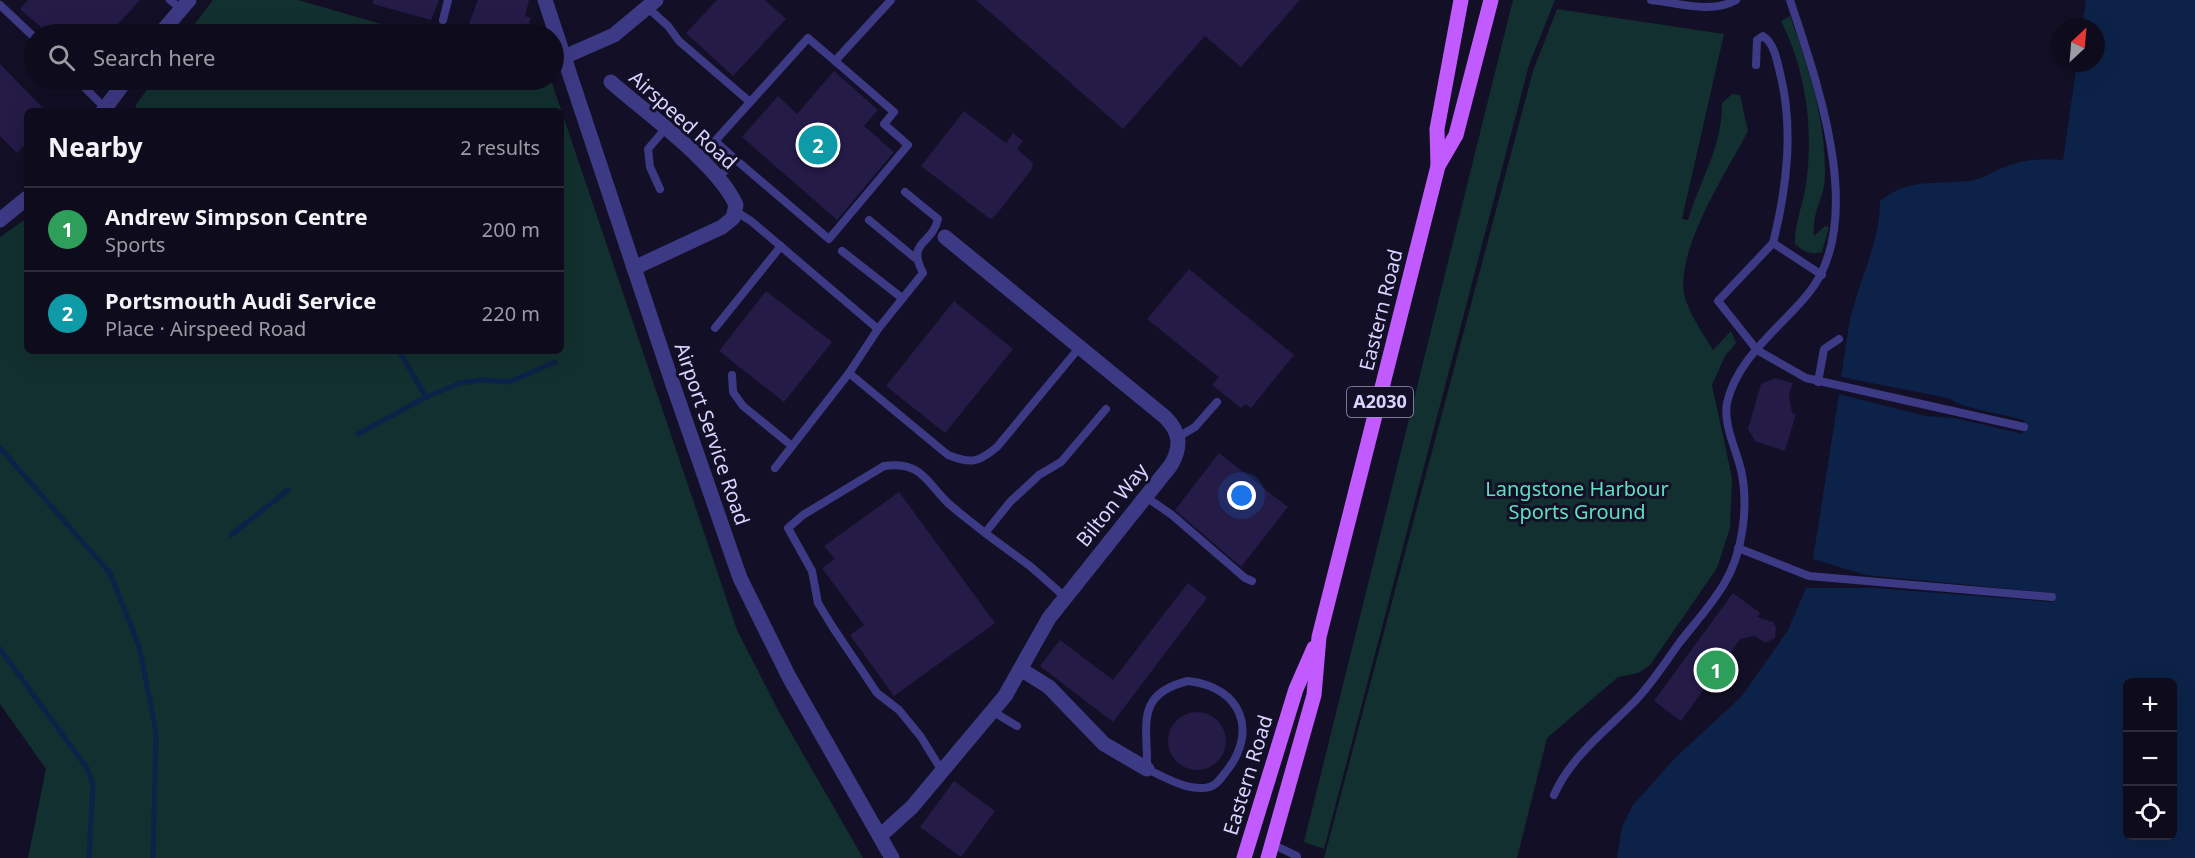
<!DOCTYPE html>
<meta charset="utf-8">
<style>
body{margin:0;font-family:"Noto Sans",sans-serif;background:#171425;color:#f1f3f6}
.controls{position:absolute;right:18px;bottom:18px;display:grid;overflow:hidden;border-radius:9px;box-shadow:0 6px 24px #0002}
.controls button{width:54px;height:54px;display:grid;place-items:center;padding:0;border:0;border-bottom:2px solid #2e2b3b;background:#0e0b1c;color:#f1f3f6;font:30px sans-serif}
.compass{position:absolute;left:2051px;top:18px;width:54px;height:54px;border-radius:50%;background:#0e0b1c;box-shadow:0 6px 24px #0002;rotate:26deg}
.you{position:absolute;left:1242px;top:496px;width:21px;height:21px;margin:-15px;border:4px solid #fff;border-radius:50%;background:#1a73e8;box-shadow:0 0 0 9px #1a73e833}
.badge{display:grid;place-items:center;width:39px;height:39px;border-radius:50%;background:#8c9099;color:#fff;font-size:20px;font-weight:700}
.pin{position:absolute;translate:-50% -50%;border:3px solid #fff;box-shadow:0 2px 6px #0006}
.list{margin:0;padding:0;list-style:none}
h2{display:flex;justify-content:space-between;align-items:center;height:78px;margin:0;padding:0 24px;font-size:26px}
h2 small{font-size:20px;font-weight:400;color:#9b9ba3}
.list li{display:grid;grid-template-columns:39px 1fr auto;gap:18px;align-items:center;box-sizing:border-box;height:84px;padding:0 24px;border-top:2px solid #2e2b3b}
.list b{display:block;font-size:22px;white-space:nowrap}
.list p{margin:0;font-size:20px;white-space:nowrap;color:#9b9ba3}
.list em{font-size:20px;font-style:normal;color:#9b9ba3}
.icon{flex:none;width:33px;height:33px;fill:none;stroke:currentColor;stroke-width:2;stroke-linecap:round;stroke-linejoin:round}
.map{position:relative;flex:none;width:2195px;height:858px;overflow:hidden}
.search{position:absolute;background:#0e0b1c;box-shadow:0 6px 24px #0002;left:24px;top:24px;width:540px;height:66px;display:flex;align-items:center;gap:15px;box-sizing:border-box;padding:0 21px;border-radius:33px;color:#9b9ba3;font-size:22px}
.panel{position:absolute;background:#0e0b1c;box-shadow:0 6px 24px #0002;left:24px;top:108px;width:540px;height:246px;border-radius:9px}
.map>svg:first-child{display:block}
.green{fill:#12302f}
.water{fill:#0c2248;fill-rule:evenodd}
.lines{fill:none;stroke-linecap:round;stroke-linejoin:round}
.stream{stroke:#0c2248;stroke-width:5}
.building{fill:#241b47}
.lane{stroke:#3d3a85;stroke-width:8}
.street{stroke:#3d3a85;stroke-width:15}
.primary{stroke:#c25bff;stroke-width:15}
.labels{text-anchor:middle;stroke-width:6;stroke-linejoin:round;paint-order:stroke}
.shield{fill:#130f26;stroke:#9e99be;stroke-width:1.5}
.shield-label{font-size:18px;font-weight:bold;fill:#d9d4ff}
.street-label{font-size:20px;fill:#d9d4ff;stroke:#130f26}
.park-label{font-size:20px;fill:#5fe0c0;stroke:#130f26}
</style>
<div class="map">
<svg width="2195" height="858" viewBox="0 0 2195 858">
<rect width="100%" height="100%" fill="#130f26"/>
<g class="green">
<polygon points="213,0 298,0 416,34 187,34"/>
<polygon points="1513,0 1555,0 1529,65 1324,849 1304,842"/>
<path d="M1557,9l167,25 -42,185 6,1c13,-42 34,-72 34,-117l10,-9 8,1 8,36c-20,39 -78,126 -62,170 6,17 18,34 27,49l18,-19 5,12 -11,13 -13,29 20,93 -2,50 -13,40 -67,97 -12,8 -20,4 -71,61 -30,120h-193l209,-787z"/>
<path d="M1790,16c18,50 36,104 35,158 0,26 -13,34 -11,62l11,-10 4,1 -7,25c-12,3 -18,0 -27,-8 -1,-19 8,-40 11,-59 8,-53 0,-116 -25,-164z"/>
<polygon points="154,80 551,80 737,630 779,712 863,858 28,858 46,769 0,704 0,237 27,218 27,351 561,351 561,111 141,111 135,106"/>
</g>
<path class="water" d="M2086,0h109v858h-578l5,-31 11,-22 43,-48 66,-61 46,-66 18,-42h70l176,14 -1,-9 -185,-18 -53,-16 26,-165 87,22 29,2 68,16 1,-14 -60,-14 -16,-8 -107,-21c4,-23 6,-47 12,-69 10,-36 27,-69 27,-107 31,-25 57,-15 94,-21 9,-2 17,-7 26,-11 22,-10 40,-11 63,-9l14,-97h19v-36h-14zM2128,682h44v154h-44z"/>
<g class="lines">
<g class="stream">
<polyline points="399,351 426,397 460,383 483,380 509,382 555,362"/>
<polyline points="358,434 426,397"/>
<polyline points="0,448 110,573 139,646 156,732 153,858"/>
<polyline points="231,535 288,490"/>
<polyline points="0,649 87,768 93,784 89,858"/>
</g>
</g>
<g class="building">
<polygon points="28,0 140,0 109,34 49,34 20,9"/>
<polygon points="373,0 439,0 431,20 373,4"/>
<polygon points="478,0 529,0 525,16 531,18 526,34 485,34 467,29"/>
<polygon points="717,0 765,0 786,19 733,76 686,33"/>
<polygon points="976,0 1300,0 1241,67 1205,36 1123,129"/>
<polygon points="0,64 46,111 27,111 27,143 17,153 0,136"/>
<polygon points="834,71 878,110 864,126 894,152 837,220 742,137 778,96 797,114"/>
<polygon points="964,111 1006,143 1013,133 1023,141 1017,149 1033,163 1032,169 996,215 990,219 921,166"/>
<polygon points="1189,269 1294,355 1251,408 1245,404 1241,408 1212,385 1219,377 1147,319"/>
<polygon points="766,291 832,342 784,402 719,351"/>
<polygon points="954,301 1013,349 945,433 886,386"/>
<polygon points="1775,378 1793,383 1789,394 1792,413 1796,414 1785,451 1755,441 1748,429 1761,384"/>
<polygon points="1219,453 1288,507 1241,567 1175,510"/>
<polygon points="899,492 995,623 894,696 850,635 864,625 822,568 835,559 824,546"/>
<polygon points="1188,583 1207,598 1113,722 1040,666 1060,640 1113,680"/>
<polygon points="1733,593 1760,613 1757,617 1773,622 1776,627 1775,638 1765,643 1755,636 1740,639 1681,721 1654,701"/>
<circle cx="1197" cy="741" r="29"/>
<polygon points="954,781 995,811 961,857 920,827"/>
</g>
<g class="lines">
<g class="lane">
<polyline points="170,0 181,9"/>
<path d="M1651,0c27,3 61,14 85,0"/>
<polyline points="0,5 34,37"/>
<polyline points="648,8 668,26 679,41 750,102"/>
<polyline points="443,20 448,0"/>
<path d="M1756,65l1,-25 6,-4c11,7 14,24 17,37 14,56 7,114 -7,170"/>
<polyline points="77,80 105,108"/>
<polyline points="735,159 829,239 908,145 884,124 894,112 835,61"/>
<polyline points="718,179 735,159 715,141 808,38 835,61 891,0"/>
<polyline points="660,189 650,167 648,149 665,129"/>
<path d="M735,211l16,10 127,108 45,-56c-17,-33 9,-27 15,-54l-33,-27"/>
<polyline points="869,220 915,258"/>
<polyline points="842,251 902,298"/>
<polyline points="1822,275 1773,243 1718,301 1757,350 1806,378 2024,427"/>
<polyline points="715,328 781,246"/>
<path d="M849,373l99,82c23,9 30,8 49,-8l82,-99"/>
<polyline points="732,375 733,392 743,406 792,446"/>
<polyline points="1818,382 1824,349 1839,339"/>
<polyline points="1178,437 1195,427 1217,402"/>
<polyline points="775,468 849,373 878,329"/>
<polyline points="1146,497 1172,515 1245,578 1252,581"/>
<polyline points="1738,548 1809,576 2052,597"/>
<polyline points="1065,597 1030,566 985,533 1010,502 1039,475 1061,462 1106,409"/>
<path d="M1188,681c54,6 71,51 37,92 -6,8 -11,15 -22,15 -19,1 -39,-11 -56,-19 1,-43 -13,-75 41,-88z"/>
<polyline points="992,711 1017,726"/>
<path d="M942,771l-21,-34 -22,-27 -22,-17 -45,-67 -14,-23 -6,-32 -24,-43 15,-13 81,-49c38,-5 42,16 64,37 12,11 25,20 37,30"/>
<path d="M1554,795c17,-39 53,-65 82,-95 17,-18 30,-39 44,-58 15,-19 32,-38 44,-58 19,-31 25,-79 17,-114 -5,-21 -18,-46 -14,-67 10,-45 52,-74 80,-108 62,-73 9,-215 -17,-295"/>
<polyline points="1272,844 1297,856 1297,858"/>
</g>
<g class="street">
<polyline points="545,0 673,385 740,578 789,677 892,858"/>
<polyline points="160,34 189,0"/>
<polyline points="564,57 614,35 656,0"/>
<path d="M611,82c35,31 107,82 125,123l-3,13 -11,9 -88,41"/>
<polyline points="103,111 126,80"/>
<polyline points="0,220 27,198"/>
<polyline points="1022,670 1049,687 1104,744 1147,769"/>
<path d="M880,836l32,-29 93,-111 44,-78 122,-153c11,-19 9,-33 -6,-48l-220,-180"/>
</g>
<g class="primary">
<polyline points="1438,166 1456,135 1491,0"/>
<polyline points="1244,858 1296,689 1314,648"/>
<polyline points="1268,858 1314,695 1319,637 1438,166 1437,129 1461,0"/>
</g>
</g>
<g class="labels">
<rect class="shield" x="1347" y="387" width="66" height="30" rx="4.5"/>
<g class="shield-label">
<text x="1380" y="408">A2030</text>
</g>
<g class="street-label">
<text transform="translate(683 120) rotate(42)" y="7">Airspeed Road</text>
<text transform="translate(1381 310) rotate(-76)" y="7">Eastern Road</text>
<text transform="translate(712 434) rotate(71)" y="7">Airport Service Road</text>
<text transform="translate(1112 505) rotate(-51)" y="7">Bilton Way</text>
<text transform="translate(1248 775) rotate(-73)" y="7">Eastern Road</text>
</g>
<g class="park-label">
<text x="1577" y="496">Langstone Harbour<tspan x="1577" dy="23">Sports Ground</tspan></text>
</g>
</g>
</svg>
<div class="controls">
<button>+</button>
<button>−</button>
<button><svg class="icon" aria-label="locate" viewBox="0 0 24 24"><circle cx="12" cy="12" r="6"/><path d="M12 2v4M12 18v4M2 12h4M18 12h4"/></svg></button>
</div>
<svg class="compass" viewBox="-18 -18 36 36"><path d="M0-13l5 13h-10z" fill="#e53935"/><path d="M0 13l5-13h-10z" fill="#9b9ba3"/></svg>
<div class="you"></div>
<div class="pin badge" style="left:1716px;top:670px;background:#2e9e5b">1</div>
<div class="pin badge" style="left:818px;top:145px;background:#0f9aa8">2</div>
<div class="search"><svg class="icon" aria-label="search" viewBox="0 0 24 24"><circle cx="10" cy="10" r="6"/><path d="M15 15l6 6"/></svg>Search here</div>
<section class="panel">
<h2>Nearby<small>2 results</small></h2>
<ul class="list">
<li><span class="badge" style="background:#2e9e5b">1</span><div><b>Andrew Simpson Centre</b><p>Sports</p></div><em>200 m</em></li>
<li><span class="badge" style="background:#0f9aa8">2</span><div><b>Portsmouth Audi Service</b><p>Place · Airspeed Road</p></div><em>220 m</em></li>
</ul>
</section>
</div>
